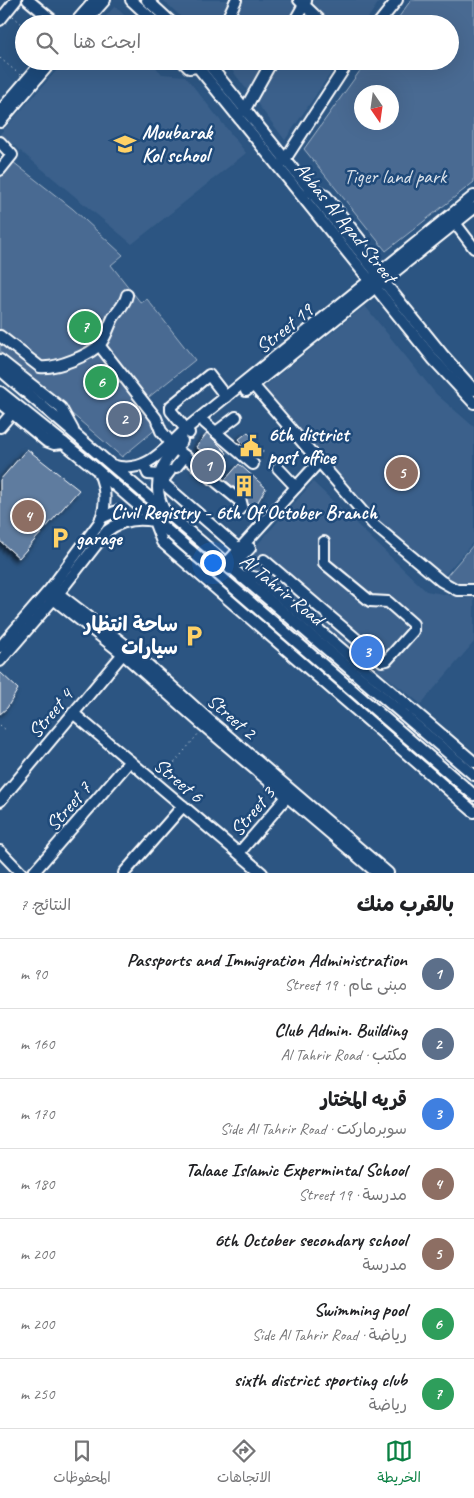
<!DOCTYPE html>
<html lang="ar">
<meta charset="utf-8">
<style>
body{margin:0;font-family:Caveat,"Playpen Sans Arabic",sans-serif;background:#f2f2f2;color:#202124;direction:rtl}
.compass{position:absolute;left:354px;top:85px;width:45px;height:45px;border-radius:50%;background:#fff;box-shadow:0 5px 20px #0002;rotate:167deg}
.you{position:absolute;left:212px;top:562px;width:18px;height:18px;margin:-12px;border:4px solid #fff;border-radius:50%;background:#1a73e8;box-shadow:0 0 0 8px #1a73e833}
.badge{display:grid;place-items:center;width:32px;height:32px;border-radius:50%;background:#0b8043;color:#fff;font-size:16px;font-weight:700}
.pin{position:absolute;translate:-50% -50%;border:2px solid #fff;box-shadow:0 1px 5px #0006}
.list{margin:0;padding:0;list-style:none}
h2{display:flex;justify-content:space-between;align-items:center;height:65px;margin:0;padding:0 20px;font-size:21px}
h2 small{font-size:16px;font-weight:400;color:#757577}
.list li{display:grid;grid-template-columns:32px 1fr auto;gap:15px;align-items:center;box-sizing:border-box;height:70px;padding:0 20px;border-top:1px solid #e0e0e0}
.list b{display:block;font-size:19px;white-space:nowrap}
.list p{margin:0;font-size:16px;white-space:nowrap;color:#757577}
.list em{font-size:16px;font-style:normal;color:#757577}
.icon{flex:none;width:28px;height:28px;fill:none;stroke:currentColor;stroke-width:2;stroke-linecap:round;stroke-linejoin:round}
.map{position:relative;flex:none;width:474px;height:873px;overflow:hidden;direction:ltr}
.search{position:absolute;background:#fff;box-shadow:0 5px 20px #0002;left:15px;right:15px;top:15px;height:55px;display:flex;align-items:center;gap:12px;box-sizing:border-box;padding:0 18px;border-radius:28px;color:#757577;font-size:19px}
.sheet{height:555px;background:#fff}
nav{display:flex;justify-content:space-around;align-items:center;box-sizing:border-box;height:70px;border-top:1px solid #e0e0e0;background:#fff;font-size:14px;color:#757577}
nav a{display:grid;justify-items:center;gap:2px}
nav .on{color:#0b8043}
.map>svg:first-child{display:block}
.built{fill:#3b618b}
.green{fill:#486b92;stroke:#a4b5c8;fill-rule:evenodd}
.water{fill:#748fad;stroke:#acbcce}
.building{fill:#5e7c9f;stroke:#fff;filter:url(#shadow)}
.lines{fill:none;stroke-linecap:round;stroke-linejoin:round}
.minor-casing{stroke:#fff;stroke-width:14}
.path{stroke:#fff;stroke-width:1;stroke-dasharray:1 4;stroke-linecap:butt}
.minor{stroke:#1f4a7a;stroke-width:10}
.labels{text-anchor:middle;stroke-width:5;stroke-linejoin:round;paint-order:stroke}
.poi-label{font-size:20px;font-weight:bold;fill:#fff;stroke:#1f4a7a;text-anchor:start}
.park-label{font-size:20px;fill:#dae1e9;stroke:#1f4a7a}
.street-label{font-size:20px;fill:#fff;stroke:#1f4a7a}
</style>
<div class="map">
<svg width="474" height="873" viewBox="0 0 474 873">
<defs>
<filter id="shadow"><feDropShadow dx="-3.5" dy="3.5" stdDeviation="2.5" flood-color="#0009"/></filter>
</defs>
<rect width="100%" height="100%" fill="#2c5582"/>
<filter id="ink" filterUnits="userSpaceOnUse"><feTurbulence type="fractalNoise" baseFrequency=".02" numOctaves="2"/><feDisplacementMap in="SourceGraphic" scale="10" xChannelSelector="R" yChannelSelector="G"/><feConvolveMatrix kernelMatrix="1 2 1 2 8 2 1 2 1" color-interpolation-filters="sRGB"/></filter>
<g filter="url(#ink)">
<g class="built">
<polygon points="163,0 380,0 364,24 189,24"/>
<polygon points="115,6 133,24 99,24"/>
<polygon points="65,61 150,61 162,74 185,76 246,153 132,244 0,134"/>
<polygon points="225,61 339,61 285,140"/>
<polygon points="365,306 436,394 474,427 474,541 441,579 369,518 260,390"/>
<polygon points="313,482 426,591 464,598 474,595 474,642 421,704 241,563"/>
</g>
<g class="green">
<path d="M411,0h63v182l-88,69 -82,-102 63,-88h83v-37h-56zM392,92v30h-30v-30z"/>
<polygon points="13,162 73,209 123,255 111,265 141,303 147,299 195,360 144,401 162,424 122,457 0,352 0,177"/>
<polygon points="474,544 474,586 455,586 444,579"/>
</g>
<polygon class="water" points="98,368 115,388 104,397 87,377"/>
<g class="building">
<polygon points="248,432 263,452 256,458 239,439"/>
<polygon points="207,433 227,453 222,459 217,455 214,459 196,447"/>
<polygon points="27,449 79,490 19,558 0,541 0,480"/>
<polygon points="239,464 266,488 256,505 249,509 246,497 225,480"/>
<polygon points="0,672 18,689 7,708 0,714"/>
</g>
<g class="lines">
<g class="minor-casing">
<g id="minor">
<polyline points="28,0 57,24"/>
<polyline points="131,0 157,24"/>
<polyline points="147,0 173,24"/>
<polyline points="299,0 324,24"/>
<polyline points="0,20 16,0"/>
<polyline points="74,24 95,0"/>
<polyline points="84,24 105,0"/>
<polyline points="225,24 236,0"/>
<polyline points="293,24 306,1"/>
<polyline points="378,24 397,0"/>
<polyline points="182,61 189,68 198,67"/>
<polyline points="193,61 434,360 474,403"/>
<polyline points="206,61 442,354 474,390"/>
<polyline points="0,111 43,61"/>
<polyline points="244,111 272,61"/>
<polyline points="0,122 52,61"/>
<polyline points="0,142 12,155 0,170"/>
<polyline points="284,161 349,61"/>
<polyline points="310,192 317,191 326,196 362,242 362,254"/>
<polyline points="455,223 474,248"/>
<path d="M0,336l40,31c16,2 51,-12 61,-24 6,-8 8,-17 12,-25 5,-8 12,-13 14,-23"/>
<polyline points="99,345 156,418 161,431 171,443"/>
<polyline points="0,360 61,408 73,430"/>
<polyline points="0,370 474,775"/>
<polyline points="253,385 374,525 441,581 457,590 474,590"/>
<polyline points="246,391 474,208"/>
<polyline points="0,392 96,469 474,795"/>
<polyline points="0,403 46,441 54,444 64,443"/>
<polyline points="205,423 253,464"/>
<polyline points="0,427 12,413"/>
<polyline points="216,432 236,417"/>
<polyline points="189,433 171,411 171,406 209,375 226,397"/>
<polyline points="175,448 241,502 242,506 239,510"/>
<polyline points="144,464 148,474 159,475"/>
<path d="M112,465c32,11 53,-16 74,-36l288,-233"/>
<polyline points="176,467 185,456"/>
<polyline points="278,468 296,487"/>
<polyline points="170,471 164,479 164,484 239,549"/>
<path d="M164,510c-14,-27 -2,-49 18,-69"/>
<polyline points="101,518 117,511 123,514 124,522"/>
<polyline points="264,560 382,661 387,660 413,631 413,624 388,602 370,601 324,563 324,542"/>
<polyline points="225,565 318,463"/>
<polyline points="230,569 250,548"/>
<polyline points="242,578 248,576 258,578 474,762"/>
<polyline points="51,588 128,647 208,719 388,873"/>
<polyline points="51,597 123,654 204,726 377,873"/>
<path d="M0,647l51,-59 48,-65c8,-15 7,-35 0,-50"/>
<path d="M0,661l58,-67 49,-63c14,-11 31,-13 47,-10l8,21 312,270"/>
<polyline points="73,713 262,873"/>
<polyline points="0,801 127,649"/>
<polyline points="0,851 21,873"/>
<polyline points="239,853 291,792"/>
<polyline points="33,873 130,761"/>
<polyline points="124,873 183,806"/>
</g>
</g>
<g class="path">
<polyline points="13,16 24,26"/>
<polyline points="0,58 20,75"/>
<polyline points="0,725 6,730"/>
<polyline points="162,778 199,733"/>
</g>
<use href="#minor" class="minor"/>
</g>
</g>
<defs>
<g id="school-bare" transform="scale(1.725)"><path d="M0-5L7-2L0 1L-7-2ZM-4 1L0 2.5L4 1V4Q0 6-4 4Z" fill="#ffd166" stroke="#1f4a7a" stroke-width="2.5" paint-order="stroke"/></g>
<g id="civic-bare" transform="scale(1.725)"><path d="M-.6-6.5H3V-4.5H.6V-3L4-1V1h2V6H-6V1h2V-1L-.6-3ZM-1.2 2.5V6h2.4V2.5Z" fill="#ffd166" stroke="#1f4a7a" stroke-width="2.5" paint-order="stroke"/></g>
<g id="building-bare" transform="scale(1.725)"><path d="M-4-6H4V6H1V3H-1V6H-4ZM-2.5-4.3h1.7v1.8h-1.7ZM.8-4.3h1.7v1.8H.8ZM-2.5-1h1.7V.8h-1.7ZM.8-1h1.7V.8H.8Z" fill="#ffd166" stroke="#1f4a7a" stroke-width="2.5" paint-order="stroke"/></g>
<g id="parking-bare" transform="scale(1.725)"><path d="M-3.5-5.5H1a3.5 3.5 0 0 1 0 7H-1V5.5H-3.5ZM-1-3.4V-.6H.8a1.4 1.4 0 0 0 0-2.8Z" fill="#ffd166" stroke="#1f4a7a" stroke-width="2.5" paint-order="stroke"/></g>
</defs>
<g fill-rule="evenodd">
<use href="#school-bare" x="125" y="144"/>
<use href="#civic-bare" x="251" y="446"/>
<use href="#building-bare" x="244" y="486"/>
<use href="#parking-bare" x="60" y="538"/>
<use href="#parking-bare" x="194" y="636"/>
</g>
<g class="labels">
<g class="poi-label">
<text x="142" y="139">Moubarak<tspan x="142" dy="23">Kol school</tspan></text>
<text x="268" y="441">6th district<tspan x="268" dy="23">post office</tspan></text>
<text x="244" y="519" text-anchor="middle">Civil Registry - 6th Of October Branch</text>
<text x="76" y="545">garage</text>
<text x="178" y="631" text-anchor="end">ساحة انتظار<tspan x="178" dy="23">سيارات</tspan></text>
</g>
<g class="park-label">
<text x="395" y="183">Tiger land park</text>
</g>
<g class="street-label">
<text transform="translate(346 222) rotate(51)" y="7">Abbas Al Aqad Street</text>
<text transform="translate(284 328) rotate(-39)" y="7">Street 19</text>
<text transform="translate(282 589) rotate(39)" y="7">Al Tahrir Road</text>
<text transform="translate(50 713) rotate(-50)" y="7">Street 4</text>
<text transform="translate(232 716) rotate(41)" y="7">Street 2</text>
<text transform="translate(179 780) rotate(40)" y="7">Street 6</text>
<text transform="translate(68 806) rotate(-49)" y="7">Street 7</text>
<text transform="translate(252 811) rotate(-50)" y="7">Street 3</text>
</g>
</g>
</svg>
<svg class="compass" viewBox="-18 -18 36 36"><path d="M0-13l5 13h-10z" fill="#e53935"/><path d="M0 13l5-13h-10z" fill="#757577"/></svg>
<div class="you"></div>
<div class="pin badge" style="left:208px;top:466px;background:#5c6f8a">1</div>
<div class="pin badge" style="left:124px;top:419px;background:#5c6f8a">2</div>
<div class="pin badge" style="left:367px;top:652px;background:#3f7fe0">3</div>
<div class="pin badge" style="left:28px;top:516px;background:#8d6e63">4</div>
<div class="pin badge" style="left:402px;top:473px;background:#8d6e63">5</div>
<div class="pin badge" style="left:101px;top:382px;background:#2e9e5b">6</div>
<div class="pin badge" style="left:85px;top:327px;background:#2e9e5b">7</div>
<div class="search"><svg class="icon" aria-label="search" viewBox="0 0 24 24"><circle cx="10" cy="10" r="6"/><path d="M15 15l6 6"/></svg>ابحث هنا</div>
</div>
<section class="sheet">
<h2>بالقرب منك<small>النتائج: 7</small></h2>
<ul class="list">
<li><span class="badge" style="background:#5c6f8a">1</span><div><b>Passports and Immigration Administration</b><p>مبنى عام · Street 19</p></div><em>90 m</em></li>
<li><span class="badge" style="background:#5c6f8a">2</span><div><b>Club Admin. Building</b><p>مكتب · Al Tahrir Road</p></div><em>160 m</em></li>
<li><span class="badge" style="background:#3f7fe0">3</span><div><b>قريه المختار</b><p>سوبرماركت · Side Al Tahrir Road</p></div><em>170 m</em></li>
<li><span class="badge" style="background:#8d6e63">4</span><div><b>Talaae Islamic Expermintal School</b><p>مدرسة · Street 19</p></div><em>180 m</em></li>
<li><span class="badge" style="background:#8d6e63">5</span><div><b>6th October secondary school</b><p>مدرسة</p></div><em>200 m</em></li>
<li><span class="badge" style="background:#2e9e5b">6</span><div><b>Swimming pool</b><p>رياضة · Side Al Tahrir Road</p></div><em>200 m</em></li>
<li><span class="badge" style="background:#2e9e5b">7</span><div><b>sixth district sporting club</b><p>رياضة</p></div><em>250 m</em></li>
</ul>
</section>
<nav>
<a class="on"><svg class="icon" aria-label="map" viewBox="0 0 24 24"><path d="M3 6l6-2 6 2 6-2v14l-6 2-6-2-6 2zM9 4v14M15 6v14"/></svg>الخريطة</a>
<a><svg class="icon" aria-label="directions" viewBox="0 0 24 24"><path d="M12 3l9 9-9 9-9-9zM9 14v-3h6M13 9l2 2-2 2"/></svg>الاتجاهات</a>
<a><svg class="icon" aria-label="saved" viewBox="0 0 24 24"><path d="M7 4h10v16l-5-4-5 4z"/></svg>المحفوظات</a>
</nav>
